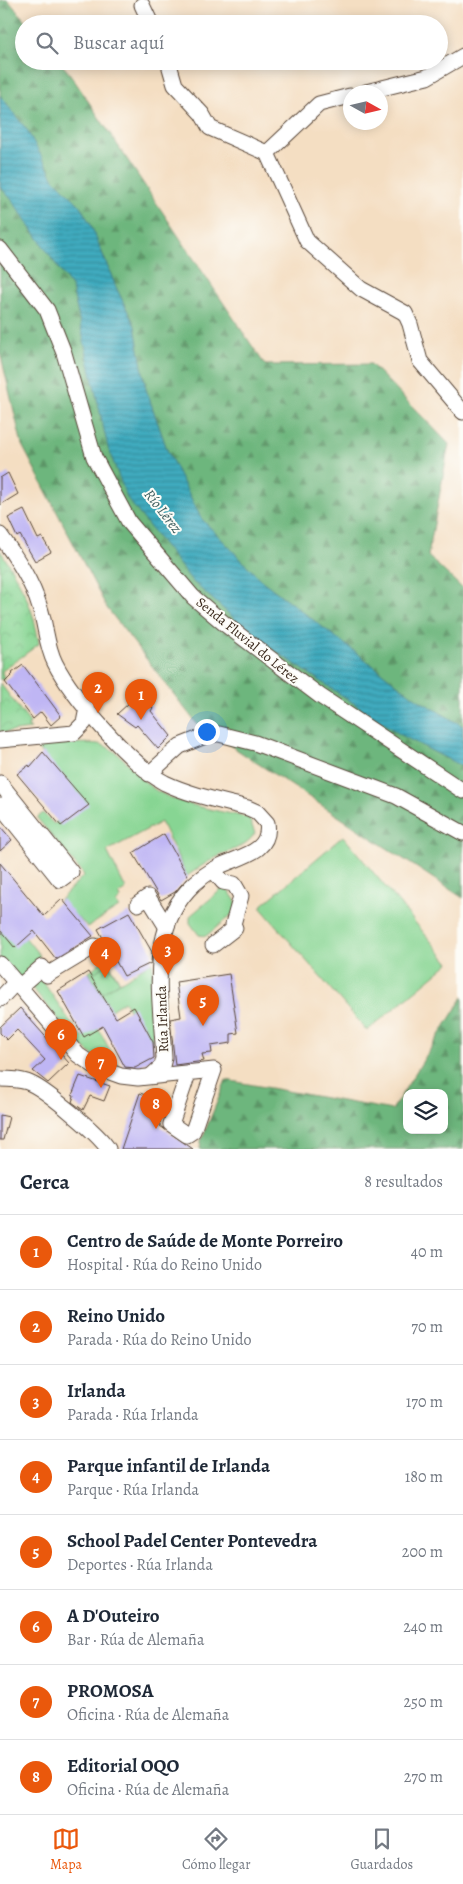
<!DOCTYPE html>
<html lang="es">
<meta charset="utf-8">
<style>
body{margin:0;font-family:Alegreya,serif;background:#f2f2f3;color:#1f2937}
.controls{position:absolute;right:15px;bottom:15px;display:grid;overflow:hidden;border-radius:10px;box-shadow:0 2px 12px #0003}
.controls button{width:45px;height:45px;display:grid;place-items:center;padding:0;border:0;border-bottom:1px solid #e0e1e3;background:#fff;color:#1f2937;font:25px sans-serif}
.compass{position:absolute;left:343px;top:85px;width:45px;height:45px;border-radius:50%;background:#fff;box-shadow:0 2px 12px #0003;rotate:98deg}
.you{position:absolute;left:206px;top:731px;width:18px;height:18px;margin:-12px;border:4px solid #fff;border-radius:50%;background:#1a73e8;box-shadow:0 0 0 8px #1a73e833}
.badge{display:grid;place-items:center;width:32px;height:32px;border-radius:50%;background:#ea580c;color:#fff;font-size:16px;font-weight:700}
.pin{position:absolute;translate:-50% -41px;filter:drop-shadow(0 1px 2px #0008)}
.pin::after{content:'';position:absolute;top:26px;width:18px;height:15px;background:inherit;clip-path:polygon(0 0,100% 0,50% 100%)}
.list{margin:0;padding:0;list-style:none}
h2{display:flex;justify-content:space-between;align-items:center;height:65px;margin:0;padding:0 20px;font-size:21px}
h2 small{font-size:16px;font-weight:400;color:#747a83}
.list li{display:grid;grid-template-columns:32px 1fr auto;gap:15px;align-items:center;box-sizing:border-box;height:75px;padding:0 20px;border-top:1px solid #e0e1e3}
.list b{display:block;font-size:19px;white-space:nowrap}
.list p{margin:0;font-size:16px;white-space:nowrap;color:#747a83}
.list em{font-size:16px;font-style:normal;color:#747a83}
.icon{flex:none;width:28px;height:28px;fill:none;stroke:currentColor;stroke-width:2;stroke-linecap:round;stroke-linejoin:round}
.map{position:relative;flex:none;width:463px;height:1149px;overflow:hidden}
.search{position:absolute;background:#fff;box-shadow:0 2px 12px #0003;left:15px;right:15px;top:15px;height:55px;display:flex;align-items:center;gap:12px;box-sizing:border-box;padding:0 18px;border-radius:28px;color:#747a83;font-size:19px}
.sheet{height:665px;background:#fff}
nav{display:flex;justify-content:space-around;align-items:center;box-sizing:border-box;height:70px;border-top:1px solid #e0e1e3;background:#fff;font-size:14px;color:#747a83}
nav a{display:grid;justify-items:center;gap:2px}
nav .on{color:#ea580c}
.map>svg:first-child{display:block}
.green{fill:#87d593;stroke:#618058}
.forest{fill:url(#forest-firs);stroke:#54704e;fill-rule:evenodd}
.park{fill:url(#park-crowns);stroke:#618058}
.water{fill:url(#water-rules);stroke:#3d6a6e}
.building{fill:#bfb6f4}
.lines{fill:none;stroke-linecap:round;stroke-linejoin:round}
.minor-casing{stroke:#574537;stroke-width:17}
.minor{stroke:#fff;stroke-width:15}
.labels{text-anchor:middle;stroke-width:4;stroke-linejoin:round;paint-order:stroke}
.street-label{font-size:14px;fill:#3b2a1e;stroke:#fdfcf7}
.water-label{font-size:15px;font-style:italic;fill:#3d5d5e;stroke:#fdfcf7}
</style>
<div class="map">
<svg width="463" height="1149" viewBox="0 0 463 1149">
<defs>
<pattern id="forest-firs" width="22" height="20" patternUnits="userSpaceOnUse" patternTransform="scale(1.25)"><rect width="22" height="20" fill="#6db67d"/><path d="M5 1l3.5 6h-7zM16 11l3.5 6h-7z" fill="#5b9466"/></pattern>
<pattern id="park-crowns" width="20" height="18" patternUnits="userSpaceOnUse" patternTransform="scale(1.25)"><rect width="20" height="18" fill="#87d593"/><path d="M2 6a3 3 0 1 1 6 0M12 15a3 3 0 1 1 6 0" fill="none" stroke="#75b77e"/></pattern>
<pattern id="water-rules" width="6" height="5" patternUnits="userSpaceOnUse" patternTransform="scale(1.25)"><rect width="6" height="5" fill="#3faabe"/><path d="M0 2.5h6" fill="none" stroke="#368b9a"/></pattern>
</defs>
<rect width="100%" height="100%" fill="#fdfcf7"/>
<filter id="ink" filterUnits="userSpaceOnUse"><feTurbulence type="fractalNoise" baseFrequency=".02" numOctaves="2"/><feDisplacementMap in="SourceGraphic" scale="10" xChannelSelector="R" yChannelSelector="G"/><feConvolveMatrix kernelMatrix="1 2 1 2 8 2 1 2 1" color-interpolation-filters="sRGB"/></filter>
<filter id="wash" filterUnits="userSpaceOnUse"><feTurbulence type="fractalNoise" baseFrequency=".0096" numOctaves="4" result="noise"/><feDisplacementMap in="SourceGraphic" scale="20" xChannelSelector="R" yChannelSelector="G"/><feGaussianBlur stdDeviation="1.12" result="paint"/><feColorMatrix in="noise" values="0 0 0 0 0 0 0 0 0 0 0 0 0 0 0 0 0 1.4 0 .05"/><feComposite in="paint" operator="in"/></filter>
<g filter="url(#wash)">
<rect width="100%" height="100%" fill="#f4dec2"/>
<g class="green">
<path d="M75,743c9,1 22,-1 30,3 21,9 32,33 52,45 28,16 62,19 92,27l6,15c-8,14 -27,18 -40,25 -10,5 -19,12 -28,18l-26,-54 -54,29 19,38 -7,5 2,4 -5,5 3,4 -31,20 -29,-26 25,-26 -47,-57 6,-5 11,11 28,-24 -48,-55z"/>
<polygon points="343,836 449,963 367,1031 260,907"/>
<polygon points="222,889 229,891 237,903 235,912 206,936 199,935 190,923 190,916"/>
<polygon points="0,930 25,937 40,956 27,969 30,974 20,982 0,963"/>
<path d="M106,958l14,24 32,-20c6,27 0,58 1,86l-29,-47 -13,9 -21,-35 -1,-3z"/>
<polygon points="39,976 81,1037 98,1028 118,1065 116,1067 95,1057 77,1042 29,984"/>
</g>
<g class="forest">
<polygon points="0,0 8,0 28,24 24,24 24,61 59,61 70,74 265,365 371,364 449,444 428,556 463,589 463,898 196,723 107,608 22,445 0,352"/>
<path d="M463,997v152h-263l1,-8 25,-61 166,30zM407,1093h37v37h-37z"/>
</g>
<g class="park">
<path d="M0,550c21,34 33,54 39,94l-37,27 2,8 -4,1z"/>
<polygon points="0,683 30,723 28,727 31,729 0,733"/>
<polygon points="108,964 120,982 102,993 90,975"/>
</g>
<polygon class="water" points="0,95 27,130 54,179 79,204 91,225 116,287 135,326 146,389 168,452 201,518 261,580 417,699 463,726 463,767 401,735 256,638 192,581 127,498 108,448 72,288 12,200 0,187"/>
<g id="blocks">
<g class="building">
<polygon points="8,473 18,494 0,505 0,478"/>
<polygon points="24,510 38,539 42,537 51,552 35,561 20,535 17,537 8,518"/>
<polygon points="23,665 61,716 51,725 41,712 33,719 5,682 13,674 12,673"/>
<polygon points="134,691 153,708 151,711 171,736 158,749 137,725 135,727 117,714 128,704 128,696"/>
<polygon points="43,752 89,805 61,826 17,774 29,765 30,767"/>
<polygon points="0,826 12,840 0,851"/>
<polygon points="164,834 188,877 175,892 161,900 133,853"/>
<polygon points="0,863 44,916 62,899 93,936 56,959 34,931 15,948 0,930"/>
<polygon points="129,912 152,952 151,963 124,976 98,929"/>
<polygon points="88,972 116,1018 134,1007 153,1042 154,1058 135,1068 125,1067 103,1026 84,1037 58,991"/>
<polygon points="229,974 238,1033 231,1034 231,1043 211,1046 212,1053 202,1054 204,1061 175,1065 170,1019 181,1017 176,982"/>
<polygon points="20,1008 69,1063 48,1083 33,1071 45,1060 17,1030 7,1040 0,1033 0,1027"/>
<polygon points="80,1076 110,1086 104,1101 90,1096 83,1110 72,1102 74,1096 72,1095"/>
<polygon points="140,1093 161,1101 160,1126 193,1149 121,1149"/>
<polygon points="0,1115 9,1117 3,1140 0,1140"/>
</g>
</g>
</g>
<g filter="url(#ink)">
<use href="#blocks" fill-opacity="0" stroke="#574537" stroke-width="1"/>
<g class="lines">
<g class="minor-casing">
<g id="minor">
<polyline points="142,5 151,24"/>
<polyline points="168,61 175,85 202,114 210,128 267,153 307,241 361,289 405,313 410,324 420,361 463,412"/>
<polyline points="366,92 427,77 463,56"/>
<polyline points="267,153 319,104 350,96"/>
<polyline points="0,249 47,310 64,353 94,457 129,522 193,597 226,625 320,696 463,791"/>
<path d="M0,535c16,22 32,46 40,73 6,18 6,37 15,55 17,34 76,102 110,120 25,12 56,18 83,25l9,4 10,11c5,28 -25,33 -45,42 -12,6 -24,14 -34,25 -41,45 -27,112 -24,168l-2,8 -10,9"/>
<polyline points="0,740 74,733 84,723 87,708"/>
<polyline points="149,774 180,746 210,734 219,734 255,743 396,796 463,833"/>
<polyline points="0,783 71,872 60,880 0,805"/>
<polyline points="138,904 148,897 166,926"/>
<polyline points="213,945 235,928 233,924 241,896 234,884 223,882 213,870"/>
<polyline points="0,964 78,1055 96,1067 121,1076 138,1078 214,1070 193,1131 187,1135 171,1124 188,1074"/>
<polyline points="20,986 42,967 47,975 95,946"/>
<polyline points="0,999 16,982"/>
<path d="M0,1079c9,0 18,0 27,3 16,5 73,53 81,67"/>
</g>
</g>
<use href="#minor" class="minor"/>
</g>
</g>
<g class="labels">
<g class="street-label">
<text transform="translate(248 640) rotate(39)" y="5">Senda Fluvial do Lérez</text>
<text transform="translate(162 1019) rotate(-92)" y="5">Rúa Irlanda</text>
</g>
<g class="water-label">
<text transform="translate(163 511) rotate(52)" y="5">Río Lérez</text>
</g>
</g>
</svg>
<div class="controls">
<button><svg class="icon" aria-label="layers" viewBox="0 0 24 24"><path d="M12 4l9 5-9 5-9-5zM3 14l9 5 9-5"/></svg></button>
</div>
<svg class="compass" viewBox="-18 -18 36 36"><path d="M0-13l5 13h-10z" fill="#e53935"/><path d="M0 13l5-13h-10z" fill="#747a83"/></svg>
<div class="you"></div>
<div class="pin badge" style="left:141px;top:720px">1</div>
<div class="pin badge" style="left:98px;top:713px">2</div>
<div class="pin badge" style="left:168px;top:975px">3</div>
<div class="pin badge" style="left:105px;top:978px">4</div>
<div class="pin badge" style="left:203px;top:1026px">5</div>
<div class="pin badge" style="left:61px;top:1060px">6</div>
<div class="pin badge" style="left:101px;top:1088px">7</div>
<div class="pin badge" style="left:156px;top:1129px">8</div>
<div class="search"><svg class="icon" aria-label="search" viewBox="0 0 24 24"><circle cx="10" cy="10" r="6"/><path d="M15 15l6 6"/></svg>Buscar aquí</div>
</div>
<section class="sheet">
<h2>Cerca<small>8 resultados</small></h2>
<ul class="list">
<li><span class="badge">1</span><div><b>Centro de Saúde de Monte Porreiro</b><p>Hospital · Rúa do Reino Unido</p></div><em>40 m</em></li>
<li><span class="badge">2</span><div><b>Reino Unido</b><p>Parada · Rúa do Reino Unido</p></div><em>70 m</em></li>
<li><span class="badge">3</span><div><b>Irlanda</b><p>Parada · Rúa Irlanda</p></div><em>170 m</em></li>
<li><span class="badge">4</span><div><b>Parque infantil de Irlanda</b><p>Parque · Rúa Irlanda</p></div><em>180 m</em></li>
<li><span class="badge">5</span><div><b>School Padel Center Pontevedra</b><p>Deportes · Rúa Irlanda</p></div><em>200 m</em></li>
<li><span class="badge">6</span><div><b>A D'Outeiro</b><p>Bar · Rúa de Alemaña</p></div><em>240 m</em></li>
<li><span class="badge">7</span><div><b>PROMOSA</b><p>Oficina · Rúa de Alemaña</p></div><em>250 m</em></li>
<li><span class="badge">8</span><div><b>Editorial OQO</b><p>Oficina · Rúa de Alemaña</p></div><em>270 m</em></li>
</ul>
</section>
<nav>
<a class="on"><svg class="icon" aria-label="map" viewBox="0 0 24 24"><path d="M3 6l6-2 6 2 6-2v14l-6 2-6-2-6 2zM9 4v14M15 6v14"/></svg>Mapa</a>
<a><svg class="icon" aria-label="directions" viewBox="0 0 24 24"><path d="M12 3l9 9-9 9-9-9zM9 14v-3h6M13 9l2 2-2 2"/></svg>Cómo llegar</a>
<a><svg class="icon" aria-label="saved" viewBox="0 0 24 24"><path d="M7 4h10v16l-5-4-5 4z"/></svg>Guardados</a>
</nav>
